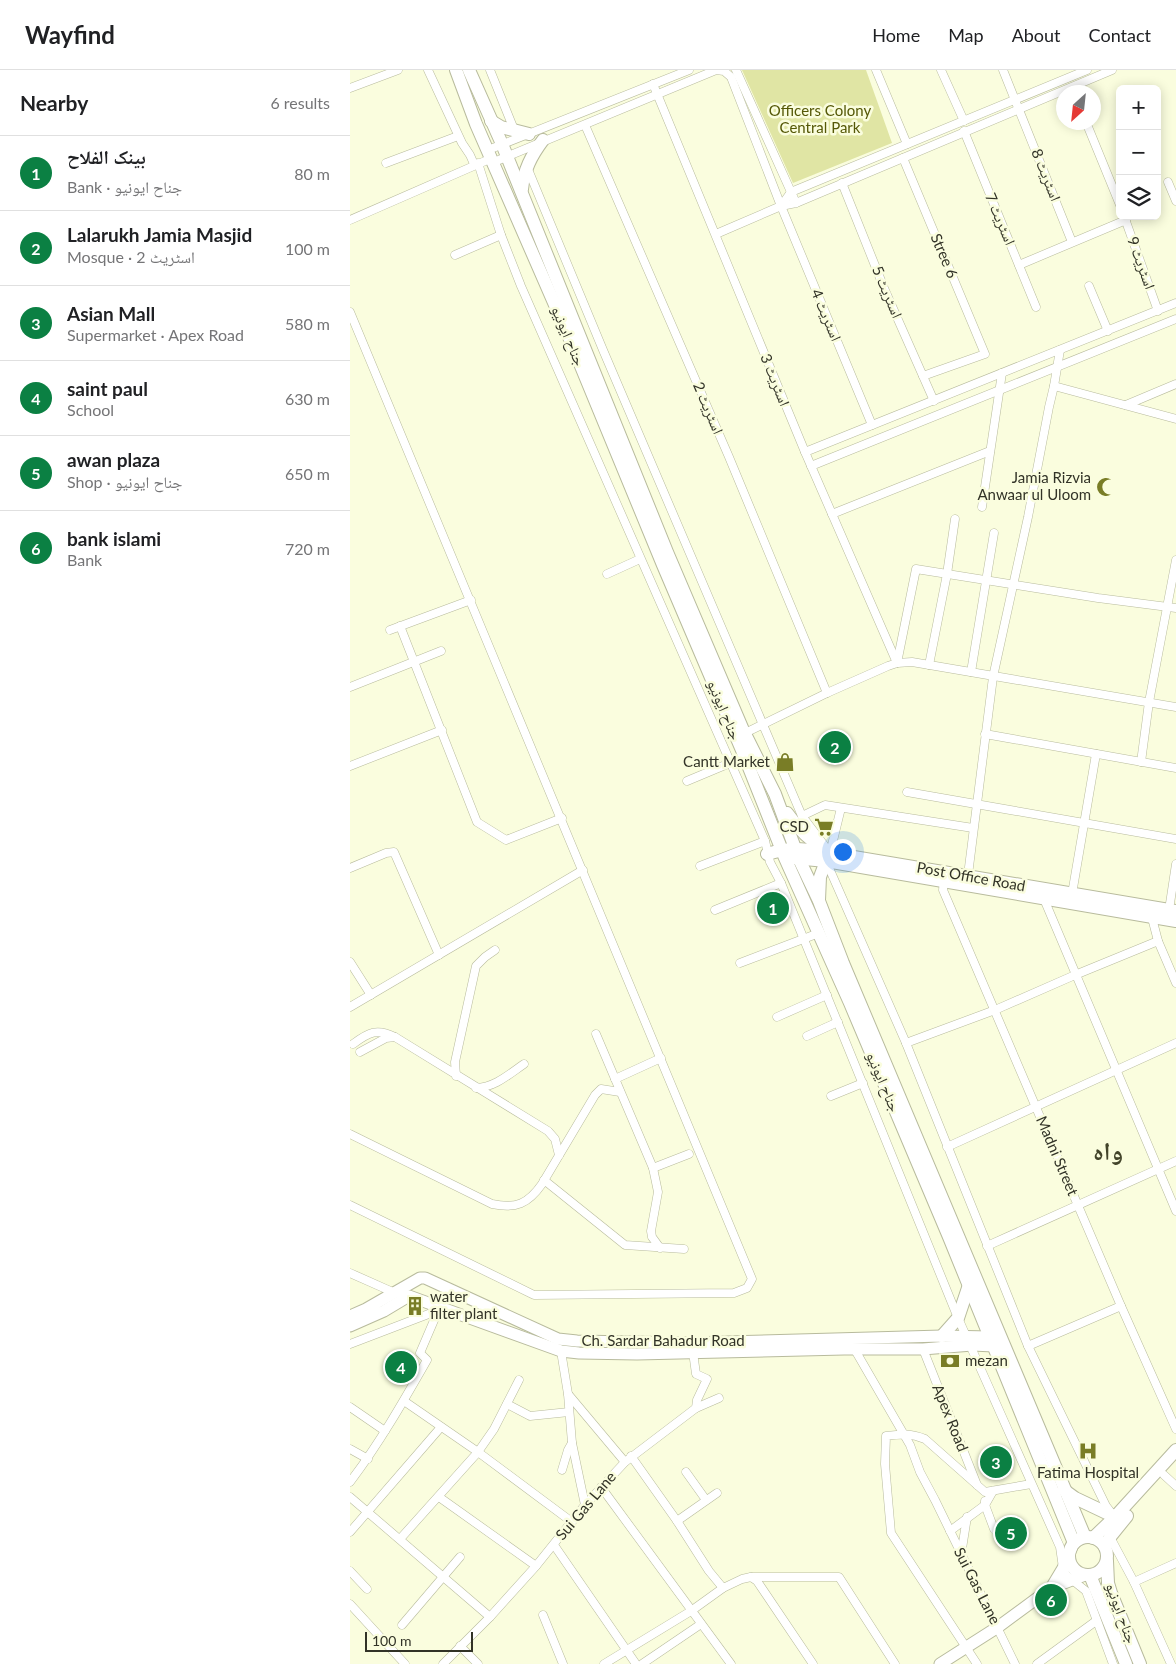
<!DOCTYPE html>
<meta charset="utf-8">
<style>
body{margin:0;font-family:Lato,"Noto Naskh Arabic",sans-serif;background:#f2f2f2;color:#202124}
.controls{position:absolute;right:15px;top:15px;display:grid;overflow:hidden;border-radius:8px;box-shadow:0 2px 12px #0003}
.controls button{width:45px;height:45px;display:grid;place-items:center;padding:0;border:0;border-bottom:1px solid #e0e0e0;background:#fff;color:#202124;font:25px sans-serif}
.compass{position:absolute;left:706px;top:15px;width:45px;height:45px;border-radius:50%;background:#fff;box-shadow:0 2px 12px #0003;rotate:207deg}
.scale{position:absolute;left:15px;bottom:12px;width:108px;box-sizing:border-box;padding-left:5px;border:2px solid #323327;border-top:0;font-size:14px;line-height:18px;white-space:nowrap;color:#323327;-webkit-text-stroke:4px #fafdde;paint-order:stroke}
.you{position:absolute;left:492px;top:781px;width:18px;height:18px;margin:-12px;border:4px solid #fff;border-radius:50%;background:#1a73e8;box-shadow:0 0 0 8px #1a73e833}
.badge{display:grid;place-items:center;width:32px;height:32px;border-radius:50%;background:#0b8043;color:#fff;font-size:16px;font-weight:700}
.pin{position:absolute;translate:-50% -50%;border:2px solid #fff;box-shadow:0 1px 5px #0006}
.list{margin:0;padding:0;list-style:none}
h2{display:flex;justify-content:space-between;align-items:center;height:65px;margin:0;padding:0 20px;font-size:21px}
h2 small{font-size:16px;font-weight:400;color:#757577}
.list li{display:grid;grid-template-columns:32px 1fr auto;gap:15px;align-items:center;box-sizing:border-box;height:75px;padding:0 20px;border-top:1px solid #e0e0e0}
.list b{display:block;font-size:19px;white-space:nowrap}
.list p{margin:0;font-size:16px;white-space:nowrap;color:#757577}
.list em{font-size:16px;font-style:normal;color:#757577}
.icon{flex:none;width:28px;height:28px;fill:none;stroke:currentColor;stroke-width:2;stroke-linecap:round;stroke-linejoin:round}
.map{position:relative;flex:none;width:826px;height:1594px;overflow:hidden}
header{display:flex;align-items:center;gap:30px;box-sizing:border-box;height:70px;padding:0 25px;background:#fff;border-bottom:1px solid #e0e0e0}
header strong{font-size:24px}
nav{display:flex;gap:28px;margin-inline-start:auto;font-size:18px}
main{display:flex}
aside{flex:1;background:#fff}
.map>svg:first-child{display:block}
.green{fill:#e0e5a4}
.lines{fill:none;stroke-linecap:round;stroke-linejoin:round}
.street-casing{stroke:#b8bb9d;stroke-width:9}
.secondary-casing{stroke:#b8bb9d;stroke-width:13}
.primary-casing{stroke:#b8bb9d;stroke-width:14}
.street{stroke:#fff;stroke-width:8}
.secondary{stroke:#fff;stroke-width:11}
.primary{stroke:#fff;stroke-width:12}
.labels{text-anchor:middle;stroke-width:5;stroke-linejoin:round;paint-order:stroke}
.park-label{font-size:15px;fill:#555807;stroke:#fafdde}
.street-label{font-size:15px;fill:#323327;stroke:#fafdde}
.poi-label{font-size:15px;fill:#323327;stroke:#fafdde;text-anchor:end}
.town-label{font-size:25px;font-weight:bold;fill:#42442a;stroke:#fafdde}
</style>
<header>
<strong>Wayfind</strong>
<nav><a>Home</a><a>Map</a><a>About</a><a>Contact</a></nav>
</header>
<main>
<aside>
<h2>Nearby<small>6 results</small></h2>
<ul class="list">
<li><span class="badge">1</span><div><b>بینک الفلاح</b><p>Bank · جناح ایونیو</p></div><em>80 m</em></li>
<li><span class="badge">2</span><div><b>Lalarukh Jamia Masjid</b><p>Mosque · اسٹریٹ 2</p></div><em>100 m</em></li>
<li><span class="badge">3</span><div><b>Asian Mall</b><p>Supermarket · Apex Road</p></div><em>580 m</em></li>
<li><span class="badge">4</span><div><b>saint paul</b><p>School</p></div><em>630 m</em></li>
<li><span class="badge">5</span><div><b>awan plaza</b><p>Shop · جناح ایونیو</p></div><em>650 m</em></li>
<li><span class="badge">6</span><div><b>bank islami</b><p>Bank</p></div><em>720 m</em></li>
</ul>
</aside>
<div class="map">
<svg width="826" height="1594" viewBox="0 0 826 1594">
<rect width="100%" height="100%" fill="#fafdde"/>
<polygon class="green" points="392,0 516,0 542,73 443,113"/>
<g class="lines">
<g class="street-casing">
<g id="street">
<polyline points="78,0 112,73 120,85 124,94"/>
<polyline points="140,0 165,62"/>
<polyline points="386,0 446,133"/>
<polyline points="526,0 557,74"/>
<polyline points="591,0 614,51"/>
<polyline points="653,0 722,172"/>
<polyline points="303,14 455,382 547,593"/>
<polyline points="0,18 48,0"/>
<polyline points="736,52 770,135"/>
<polyline points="235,55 379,387 477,623"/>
<polyline points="614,61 686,237"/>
<polyline points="138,80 339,0"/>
<polyline points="553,88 635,284 573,306"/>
<polyline points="144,92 366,0 374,1 381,7 431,136 522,355"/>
<polyline points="36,93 108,66"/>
<polyline points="128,93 151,165 171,216 415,771 420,792 431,813 608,1248 710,1477 713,1498 716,1505 736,1521 763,1594"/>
<polyline points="177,97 253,280 452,746 474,775"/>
<polyline points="818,112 826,131"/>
<polyline points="492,113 534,218 584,331"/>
<polyline points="431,136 441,122 737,0"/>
<polyline points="774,146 808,241"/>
<polyline points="0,150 142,88"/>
<polyline points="366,164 431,136 446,133 762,0"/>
<polyline points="105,185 151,165"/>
<polyline points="669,195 776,150"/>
<polyline points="739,216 758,261"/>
<polyline points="0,242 402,1209 397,1218 384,1223 184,1225 0,1135"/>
<polyline points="704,316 826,349"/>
<polyline points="776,335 826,314"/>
<polyline points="455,382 826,233"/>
<polyline points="461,396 826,249"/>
<polyline points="632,437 652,303"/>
<polyline points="482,444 640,381"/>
<polyline points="257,504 290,489"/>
<polyline points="50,556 127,752 156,770 212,748"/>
<polyline points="40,560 121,530"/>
<polyline points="547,593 566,499 748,528 826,538"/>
<polyline points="579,595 597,504 605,449"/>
<polyline points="621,602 644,463"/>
<polyline points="0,617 91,581"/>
<polyline points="395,663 477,623 538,596 547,593 562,592 826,637"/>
<polyline points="635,664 826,698"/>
<polyline points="791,692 799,632 826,490"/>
<polyline points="0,696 92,660"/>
<polyline points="337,711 380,693"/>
<polyline points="557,722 826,769"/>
<polyline points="452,746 475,735 623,758"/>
<polyline points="480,783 491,738"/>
<polyline points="476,791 556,973 678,1276 756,1436 762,1444"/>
<polyline points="350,796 415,771"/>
<polyline points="0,798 36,783 44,782 89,885"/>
<polyline points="618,805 643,607 678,447 699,337 704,316 710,280"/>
<polyline points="594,809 593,820 771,1236 826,1359"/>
<polyline points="722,824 746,684"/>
<polyline points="694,829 826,1141"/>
<polyline points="365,840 431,813"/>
<polyline points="819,840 826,794"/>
<polyline points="801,844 808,871 826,913"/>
<polyline points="0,892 21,925"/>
<polyline points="390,893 469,863"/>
<polyline points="0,937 233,800"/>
<polyline points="427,947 477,925"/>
<polyline points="246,964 303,1098 308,1122 301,1161 302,1167 310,1178"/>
<polyline points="457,966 488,952"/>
<polyline points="556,973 645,940 725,905 808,871"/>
<path d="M3,974c16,-12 24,-16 42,-7l153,94 7,8 4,16"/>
<polyline points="10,982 36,968 45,967"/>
<polyline points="106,1006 105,992 126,896 135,887 145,880"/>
<polyline points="265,1009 311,988"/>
<path d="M126,1018c19,-1 32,-13 48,-24"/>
<polyline points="481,1026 513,1013"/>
<path d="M0,1064l142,70c24,5 36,0 50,-20l53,-89 6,-6 19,3"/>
<polyline points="597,1077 826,973"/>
<polyline points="303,1098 339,1084"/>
<polyline points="194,1110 275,1175 334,1179"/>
<polyline points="637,1176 826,1091"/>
<polyline points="0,1203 45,1223"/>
<polyline points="0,1274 89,1240"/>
<polyline points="678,1276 771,1236"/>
<polyline points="573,1279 627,1415"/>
<polyline points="505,1280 560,1375 570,1402 585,1430 665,1594"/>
<polyline points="211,1281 218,1324 222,1373 235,1435"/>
<polyline points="218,1324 275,1392"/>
<polyline points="54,1331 128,1382 222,1452"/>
<polyline points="157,1334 180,1346 219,1342"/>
<polyline points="0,1337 35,1361"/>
<polyline points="346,1338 369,1328"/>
<polyline points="0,1379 18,1389"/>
<polyline points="281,1386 327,1451 359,1501 373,1518 392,1509 401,1507 489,1507 545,1594"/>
<polyline points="212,1400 218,1380 222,1373"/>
<polyline points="336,1402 356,1430"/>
<polyline points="814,1405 826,1416"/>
<path d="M0,1412c29,-38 53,-80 77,-122l-7,-7 18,-42"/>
<polyline points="251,1417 381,1594"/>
<polyline points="0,1427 140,1547"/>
<polyline points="89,1427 186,1496"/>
<polyline points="635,1431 635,1435 644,1459"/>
<polyline points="327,1451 367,1423"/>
<polyline points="600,1461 635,1435 643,1421"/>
<polyline points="0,1462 91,1357"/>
<polyline points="760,1467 784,1512 821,1594"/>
<polyline points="50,1469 128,1382 144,1359 169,1310"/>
<polyline points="204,1475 286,1594"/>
<polyline points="611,1485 617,1447"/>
<polyline points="0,1501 17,1519"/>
<polyline points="401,1507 407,1511 463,1594"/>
<polyline points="784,1512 826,1493"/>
<polyline points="0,1534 55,1594"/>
<polyline points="193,1545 213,1594"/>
<polyline points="52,1555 110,1487"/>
<polyline points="110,1576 128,1594"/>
<polyline points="93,1594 140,1547 186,1496 235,1435 275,1392 346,1338 347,1330 357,1309 346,1304 343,1282"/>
<polyline points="254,1594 341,1541 373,1518"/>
<polyline points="292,1594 351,1554"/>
<path d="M627,1594l-86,-131 -6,-69 1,-28c15,-2 25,-3 39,3l60,53 46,-8"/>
<polyline points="687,1594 746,1551"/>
</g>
</g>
<g class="secondary-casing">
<g id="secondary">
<polyline points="0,1246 16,1239 70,1208 75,1208 208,1269 227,1271 339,1273 592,1266 640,1267 647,1266"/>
<polyline points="0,1256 34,1241 59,1226 211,1281 229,1283 287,1284 494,1279 573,1279 622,1275 644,1276 652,1274"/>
<polyline points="701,1518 713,1498 722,1477"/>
<polyline points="590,1594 648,1557 701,1518 735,1505"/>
</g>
</g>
<g class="primary-casing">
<g id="primary">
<polyline points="106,0 126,54 219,267 313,495 394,685 435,788 500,933 599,1167 724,1473"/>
<polyline points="119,0 152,74 317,482 393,660 425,724 449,789 469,831 493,893 735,1467"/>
<polyline points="141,51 151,57 179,64"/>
<path d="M172,119c2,-19 9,-33 21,-49"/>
<path d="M437,743c11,16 23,28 40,38"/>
<path d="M417,784c26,-8 37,-5 63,-1l346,58"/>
<polyline points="444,788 476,791 826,851"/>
<polyline points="469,830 470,807 476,791"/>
<polyline points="592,1266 608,1248 619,1215"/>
<polyline points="714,1420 725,1428 765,1447"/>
<circle cx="738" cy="1486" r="19"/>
<polyline points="743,1468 765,1447 826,1380"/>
<polyline points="755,1477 760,1467 777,1446"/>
<polyline points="757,1491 758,1513 761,1523 790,1594"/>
<polyline points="740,1505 776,1594"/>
</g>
</g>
<use href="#street" class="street"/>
<use href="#secondary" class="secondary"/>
<use href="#primary" class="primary"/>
</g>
<defs>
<g id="mosque-bare" transform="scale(1.5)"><path d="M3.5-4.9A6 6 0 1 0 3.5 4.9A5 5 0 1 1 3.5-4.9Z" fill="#797d26" stroke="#fafdde" stroke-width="2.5" paint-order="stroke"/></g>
<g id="shop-bare" transform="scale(1.5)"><path d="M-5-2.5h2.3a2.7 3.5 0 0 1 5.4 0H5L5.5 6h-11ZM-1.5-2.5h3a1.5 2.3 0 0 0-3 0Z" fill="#797d26" stroke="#fafdde" stroke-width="2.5" paint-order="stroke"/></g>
<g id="supermarket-bare" transform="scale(1.5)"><path d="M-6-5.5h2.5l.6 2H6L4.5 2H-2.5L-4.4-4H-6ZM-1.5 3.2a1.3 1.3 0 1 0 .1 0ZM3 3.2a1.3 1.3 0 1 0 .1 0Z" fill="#797d26" stroke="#fafdde" stroke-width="2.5" paint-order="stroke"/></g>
<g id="building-bare" transform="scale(1.5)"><path d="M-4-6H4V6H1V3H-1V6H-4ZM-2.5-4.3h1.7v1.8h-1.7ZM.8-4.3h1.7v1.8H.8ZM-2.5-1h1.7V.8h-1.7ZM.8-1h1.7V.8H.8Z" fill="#797d26" stroke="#fafdde" stroke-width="2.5" paint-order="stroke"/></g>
<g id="bank-bare" transform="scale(1.5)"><path d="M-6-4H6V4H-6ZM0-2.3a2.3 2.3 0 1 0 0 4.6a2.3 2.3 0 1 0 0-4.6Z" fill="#797d26" stroke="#fafdde" stroke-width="2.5" paint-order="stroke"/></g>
<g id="hospital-bare" transform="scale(1.5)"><path d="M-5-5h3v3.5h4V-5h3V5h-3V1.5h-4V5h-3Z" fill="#797d26" stroke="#fafdde" stroke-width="2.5" paint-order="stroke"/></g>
</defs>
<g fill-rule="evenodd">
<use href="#mosque-bare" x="756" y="417"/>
<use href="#shop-bare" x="435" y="692"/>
<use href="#supermarket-bare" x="474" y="757"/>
<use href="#building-bare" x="65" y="1236"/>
<use href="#bank-bare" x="600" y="1291"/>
<use href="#hospital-bare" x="738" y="1381"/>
</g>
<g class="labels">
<g class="park-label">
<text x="470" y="46">Officers Colony<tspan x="470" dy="17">Central Park</tspan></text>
</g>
<g class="street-label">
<text transform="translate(696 105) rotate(68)" y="5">اسٹریٹ 8</text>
<text transform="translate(650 149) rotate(67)" y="5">اسٹریٹ 7</text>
<text transform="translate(594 186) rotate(67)" y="5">Stree 6</text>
<text transform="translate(791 193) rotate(70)" y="5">اسٹریٹ 9</text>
<text transform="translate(537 222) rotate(67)" y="5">اسٹریٹ 5</text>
<text transform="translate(476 245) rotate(67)" y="5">اسٹریٹ 4</text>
<text transform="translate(218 266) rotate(67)" y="5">جناح ایونیو</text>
<text transform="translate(425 310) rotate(68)" y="5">اسٹریٹ 3</text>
<text transform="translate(358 338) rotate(67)" y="5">اسٹریٹ 2</text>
<text transform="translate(374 640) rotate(67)" y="5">جناح ایونیو</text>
<text transform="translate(621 807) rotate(10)" y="5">Post Office Road</text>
<text transform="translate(533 1012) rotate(67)" y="5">جناح ایونیو</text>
<text transform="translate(707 1086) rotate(67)" y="5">Madni Street</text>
<text x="313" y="1276">Ch. Sardar Bahadur Road</text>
<text transform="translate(600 1348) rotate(68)" y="5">Apex Road</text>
<text transform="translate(236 1436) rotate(-50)" y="5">Sui Gas Lane</text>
<text transform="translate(627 1516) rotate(63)" y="5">Sui Gas Lane</text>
<text transform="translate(771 1543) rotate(70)" y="5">جناح ایونیو</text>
</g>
<g class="poi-label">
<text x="741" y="413">Jamia Rizvia<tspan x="741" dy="17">Anwaar ul Uloom</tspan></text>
<text x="420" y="697">Cantt Market</text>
<text x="459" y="762">CSD</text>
<text x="80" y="1232" text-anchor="start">water<tspan x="80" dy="17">filter plant</tspan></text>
<text x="615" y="1296" text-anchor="start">mezan</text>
<text x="738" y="1408" text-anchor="middle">Fatima Hospital</text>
</g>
<g class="town-label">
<text x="758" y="1090">واہ</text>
</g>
</g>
</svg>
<div class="controls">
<button>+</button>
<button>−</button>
<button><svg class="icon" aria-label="layers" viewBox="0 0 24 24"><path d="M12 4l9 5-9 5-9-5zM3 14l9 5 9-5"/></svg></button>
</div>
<svg class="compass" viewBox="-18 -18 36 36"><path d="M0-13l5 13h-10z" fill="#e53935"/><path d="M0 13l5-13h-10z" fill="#757577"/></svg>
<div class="scale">100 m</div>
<div class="you"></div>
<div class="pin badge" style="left:423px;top:838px">1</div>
<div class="pin badge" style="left:485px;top:677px">2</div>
<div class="pin badge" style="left:646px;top:1392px">3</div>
<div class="pin badge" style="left:51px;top:1297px">4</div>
<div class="pin badge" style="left:661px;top:1463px">5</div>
<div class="pin badge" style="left:701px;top:1530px">6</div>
</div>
</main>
